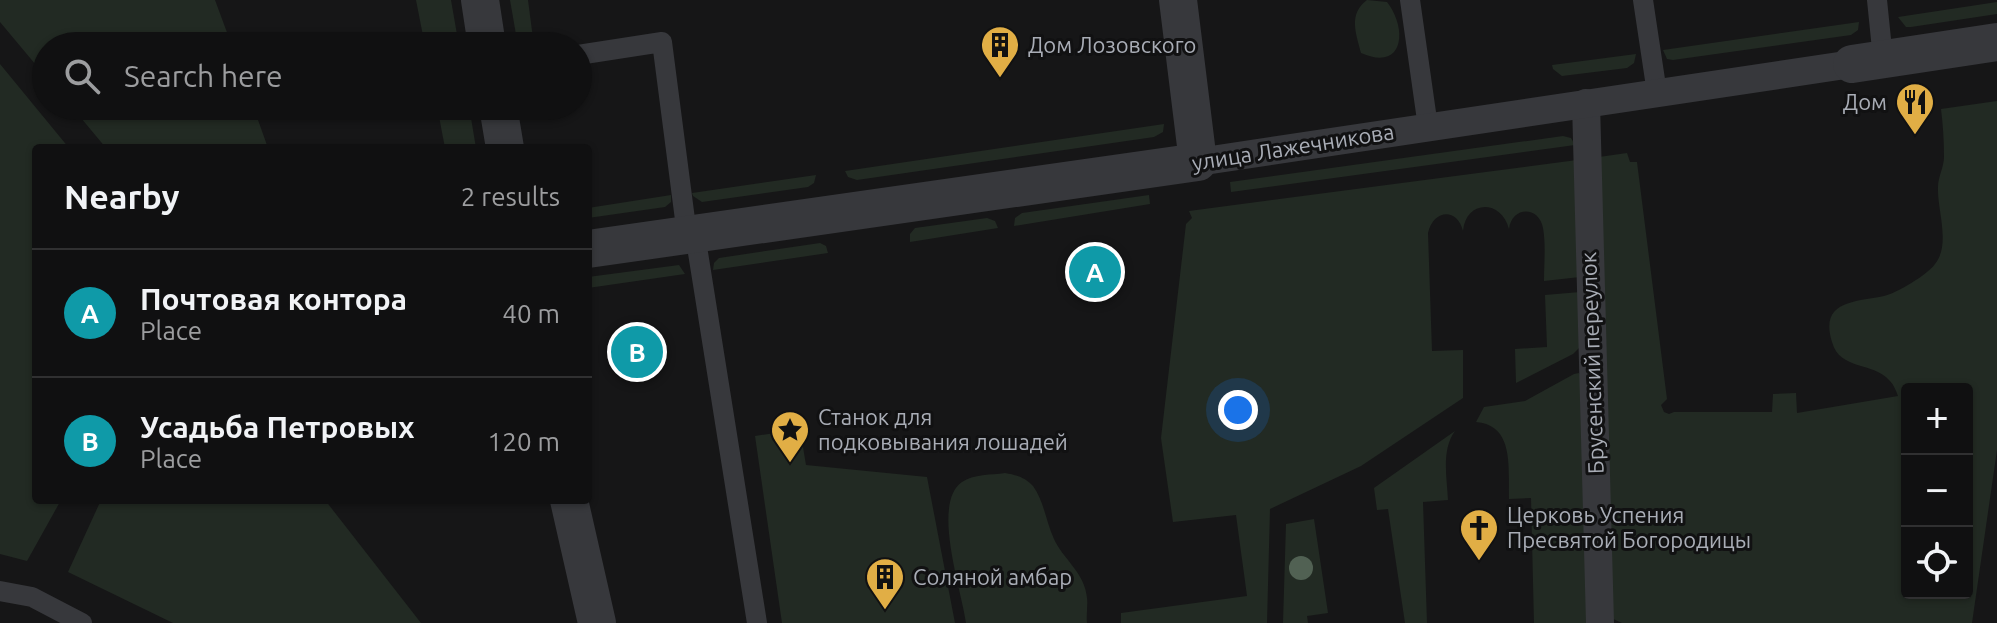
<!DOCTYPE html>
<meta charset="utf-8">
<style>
body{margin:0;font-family:Ubuntu,sans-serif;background:#1e1e1f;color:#f1f3f6}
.controls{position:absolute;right:24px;bottom:24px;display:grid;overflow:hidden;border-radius:8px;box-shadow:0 2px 6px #0004}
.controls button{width:72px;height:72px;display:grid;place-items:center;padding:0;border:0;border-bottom:2px solid #303031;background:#101011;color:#f1f3f6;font:40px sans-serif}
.you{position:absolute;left:1238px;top:410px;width:28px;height:28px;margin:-20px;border:6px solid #fff;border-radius:50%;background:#1a73e8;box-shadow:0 0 0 12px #1a73e833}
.badge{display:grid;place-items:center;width:52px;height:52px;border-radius:50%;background:#b45309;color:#fff;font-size:26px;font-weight:700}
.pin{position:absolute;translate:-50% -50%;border:4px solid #fff;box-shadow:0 2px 8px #0006}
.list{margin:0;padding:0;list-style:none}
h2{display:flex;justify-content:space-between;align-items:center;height:104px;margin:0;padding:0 32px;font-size:34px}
h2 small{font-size:26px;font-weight:400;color:#9c9d9f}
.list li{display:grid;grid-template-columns:52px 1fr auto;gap:24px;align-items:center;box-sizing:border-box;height:128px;padding:0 32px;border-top:2px solid #303031}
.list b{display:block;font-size:30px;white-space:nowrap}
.list p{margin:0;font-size:26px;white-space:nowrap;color:#9c9d9f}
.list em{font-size:26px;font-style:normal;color:#9c9d9f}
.icon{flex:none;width:44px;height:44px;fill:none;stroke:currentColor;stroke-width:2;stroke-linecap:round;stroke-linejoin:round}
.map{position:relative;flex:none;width:1997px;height:623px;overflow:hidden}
.search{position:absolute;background:#101011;box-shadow:0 2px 6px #0004;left:32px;top:32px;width:560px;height:88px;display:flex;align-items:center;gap:20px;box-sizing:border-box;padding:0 28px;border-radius:44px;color:#9c9d9f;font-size:30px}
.panel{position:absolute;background:#101011;box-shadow:0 2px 6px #0004;left:32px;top:144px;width:560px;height:360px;border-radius:8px}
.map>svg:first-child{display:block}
.green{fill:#222a23;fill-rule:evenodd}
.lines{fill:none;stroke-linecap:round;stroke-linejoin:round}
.service{stroke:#37383c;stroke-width:20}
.pedestrian{stroke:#37383c;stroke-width:28}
.minor{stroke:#37383c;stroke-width:38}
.tree{fill:#516153}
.labels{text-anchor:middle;stroke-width:6;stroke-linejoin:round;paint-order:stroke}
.poi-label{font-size:22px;fill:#a9adb6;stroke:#111112;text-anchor:start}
.street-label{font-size:22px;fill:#a9adb6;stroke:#111112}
</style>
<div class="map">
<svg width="1997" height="623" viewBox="0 0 1997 623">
<rect width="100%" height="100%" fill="#161617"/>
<g class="green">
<polygon points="0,0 215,0 232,46 46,46 46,77 0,22"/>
<polygon points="416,0 451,0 459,46 425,46"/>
<polygon points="510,0 528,0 534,46 518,46"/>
<path d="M1367,0l20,2c21,27 17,70 -26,51 -5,-20 -13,-39 6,-53z"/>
<polygon points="1997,2 1997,14 1911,27 1906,27 1898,17"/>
<polygon points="1859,22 1858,30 1851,35 1673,60 1667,59 1663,50"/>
<polygon points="1636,54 1634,63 1627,68 1562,76 1553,69 1552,65"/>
<polygon points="0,64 69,148 36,148 36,500 61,500 27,561 0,554"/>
<path d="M1997,101v349l-25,173h-350l-11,-5 -12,-461 28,-4 3,9h7l30,237 -6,6 3,7 5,2 5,-2h98l1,-18 23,-1 1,20 101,-17c-2,-5 -4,-11 -8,-15 -17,-20 -50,-10 -58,-39 -13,-42 24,-40 52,-46 13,-3 43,-21 51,-32 16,-20 2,-54 3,-77 0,-10 6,-20 6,-30 0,-16 -1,-32 -3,-48zM1907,389h60v204h-60z"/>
<polygon points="71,106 253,106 268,148 106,148"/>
<polygon points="437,106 469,106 476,148 445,148"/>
<polygon points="1164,124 1163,132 1154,137 857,180 848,177 845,171"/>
<polygon points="1563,136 1571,138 1575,145 1231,192 1230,182"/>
<path d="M1577,160l3,117 -36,4c0,-17 2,-36 -1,-53 -4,-22 -31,-22 -34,1 -8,-30 -43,-29 -46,2 -6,-24 -30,-21 -35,2l4,118 31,-1v48l-102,68 -91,43 -3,114h-146v-10l126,-17 -11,-81 -63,7 -12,-84 25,-214 6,-6 -3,-7z"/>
<polygon points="816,175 814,183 808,187 702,202 693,196 692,193"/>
<polygon points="671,195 671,202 665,207 588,218 588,208"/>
<polygon points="1149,195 1150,204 1014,226 1015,218 1022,213"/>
<polygon points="987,218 995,221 998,228 910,242 910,234 915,228"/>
<polygon points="820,243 826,246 828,253 713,270 714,263 719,258"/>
<polygon points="679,265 685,274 588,288 588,277"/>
<polygon points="1580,292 1581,346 1573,354 1516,383 1515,349 1547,347 1545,295"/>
<path d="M1579,373l2,3 7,247h-54l-3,-125 -22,1c-1,-30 6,-74 -33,-77l8,-15 41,-6 49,-27z"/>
<polygon points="800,429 806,465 927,477 955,623 782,623 755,436"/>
<path d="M1455,431c-14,19 -8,47 -7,69l-25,2 4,121h-22l-17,-114 -11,1 -3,-22z"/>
<path d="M1005,473c11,2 20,4 28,13 11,15 13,36 21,53 9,20 31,34 33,59 1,8 -1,17 0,25h-121c-4,-32 -35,-120 -4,-141 11,-8 30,-7 43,-9z"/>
<polygon points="101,500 325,500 421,623 173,623 68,572"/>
<polygon points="1314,519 1328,613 1307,616 1308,623 1283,623 1286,524"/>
</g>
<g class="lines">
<g class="service">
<polyline points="1410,0 1428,127"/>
<polyline points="1643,0 1657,93"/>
<polyline points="1877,0 1883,59"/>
<polyline points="578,55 662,42 687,235"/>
<polyline points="695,234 757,623"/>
<polyline points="0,591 32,597 82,623"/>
</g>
<g class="pedestrian">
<polyline points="1586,103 1600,623"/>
<polyline points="1198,162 1852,64"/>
</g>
<g class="minor">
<polyline points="480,0 487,46"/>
<polyline points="1852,64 1997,42"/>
<polyline points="498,106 505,148"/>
<polyline points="588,249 1198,162 1178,0"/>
<polyline points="569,500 597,623"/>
</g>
</g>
<circle class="tree" cx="1301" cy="568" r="12"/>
<defs>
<g id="building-pin" transform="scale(2)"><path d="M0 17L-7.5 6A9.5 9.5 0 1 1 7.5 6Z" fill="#e1ae45" stroke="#111112"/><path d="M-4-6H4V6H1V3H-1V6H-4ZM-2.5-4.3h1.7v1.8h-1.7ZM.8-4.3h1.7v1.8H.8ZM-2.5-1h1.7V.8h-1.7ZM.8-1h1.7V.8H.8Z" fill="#111"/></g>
<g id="restaurant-pin" transform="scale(2)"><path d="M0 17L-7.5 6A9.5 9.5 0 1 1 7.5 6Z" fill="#e1ae45" stroke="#111112"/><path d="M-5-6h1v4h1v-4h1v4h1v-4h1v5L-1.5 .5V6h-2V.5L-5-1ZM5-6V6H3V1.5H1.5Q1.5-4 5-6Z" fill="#111"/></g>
<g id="sight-pin" transform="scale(2)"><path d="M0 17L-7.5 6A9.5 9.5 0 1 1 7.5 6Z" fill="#e1ae45" stroke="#111112"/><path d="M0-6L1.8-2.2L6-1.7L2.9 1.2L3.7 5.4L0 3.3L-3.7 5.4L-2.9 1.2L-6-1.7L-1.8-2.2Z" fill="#111"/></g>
<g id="church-pin" transform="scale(2)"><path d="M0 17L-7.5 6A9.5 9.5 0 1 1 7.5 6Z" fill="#e1ae45" stroke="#111112"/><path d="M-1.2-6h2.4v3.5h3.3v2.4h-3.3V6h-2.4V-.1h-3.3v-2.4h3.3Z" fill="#111"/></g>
</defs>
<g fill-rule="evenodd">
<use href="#building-pin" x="1000" y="45"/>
<use href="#restaurant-pin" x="1915" y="102"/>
<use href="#sight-pin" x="790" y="430"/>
<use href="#church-pin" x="1479" y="528"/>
<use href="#building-pin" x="885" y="577"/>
</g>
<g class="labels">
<g class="poi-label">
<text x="1028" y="53">Дом Лозовского</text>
<text x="1887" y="110" text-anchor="end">Дом</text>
<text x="818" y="425">Станок для<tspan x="818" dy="25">подковывания лошадей</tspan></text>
<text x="1507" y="523">Церковь Успения<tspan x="1507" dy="25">Пресвятой Богородицы</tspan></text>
<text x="913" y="585">Соляной амбар</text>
</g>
<g class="street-label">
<text transform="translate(1293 147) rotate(-9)" y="8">улица Лажечникова</text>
<text transform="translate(1592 363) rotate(-92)" y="8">Брусенский переулок</text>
</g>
</g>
</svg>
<div class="controls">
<button>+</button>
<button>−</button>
<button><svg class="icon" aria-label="locate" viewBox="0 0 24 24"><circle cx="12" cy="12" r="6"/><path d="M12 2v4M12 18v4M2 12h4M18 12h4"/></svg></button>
</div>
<div class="you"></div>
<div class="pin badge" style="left:1095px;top:272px;background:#0f9aa8">A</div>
<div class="pin badge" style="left:637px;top:352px;background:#0f9aa8">B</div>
<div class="search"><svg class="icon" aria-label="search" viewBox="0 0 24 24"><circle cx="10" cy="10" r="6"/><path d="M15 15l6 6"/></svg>Search here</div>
<section class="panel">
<h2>Nearby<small>2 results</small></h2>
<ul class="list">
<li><span class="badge" style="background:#0f9aa8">A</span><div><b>Почтовая контора</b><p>Place</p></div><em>40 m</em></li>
<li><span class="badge" style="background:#0f9aa8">B</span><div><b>Усадьба Петровых</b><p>Place</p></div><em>120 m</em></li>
</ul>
</section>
</div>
